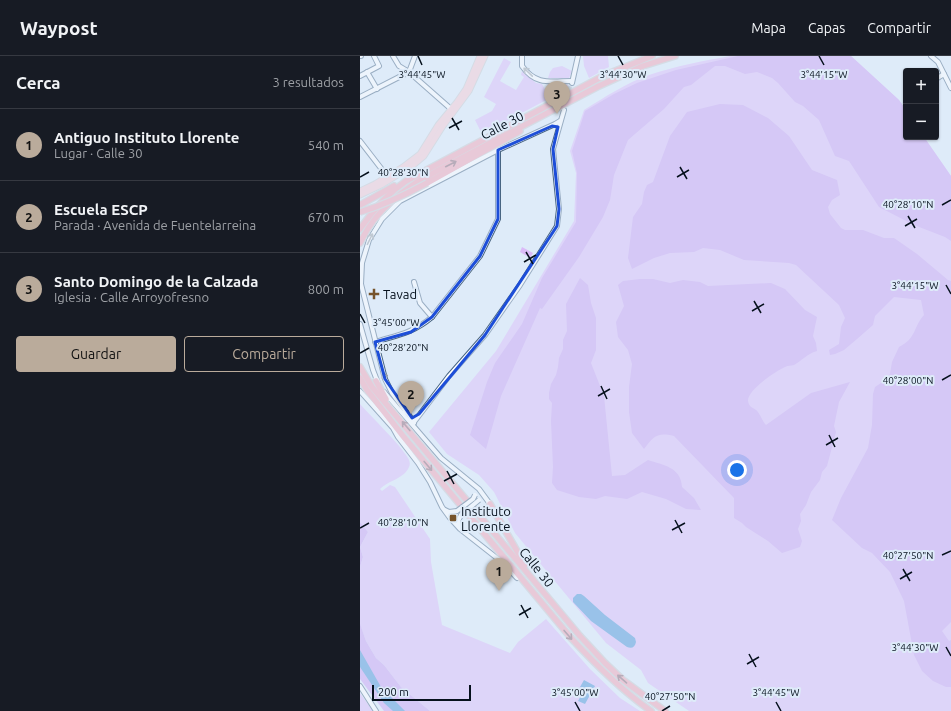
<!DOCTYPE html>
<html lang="es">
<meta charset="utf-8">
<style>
body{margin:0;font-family:Ubuntu,sans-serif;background:#242831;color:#f1f3f6}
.controls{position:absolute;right:12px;top:12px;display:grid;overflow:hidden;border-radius:4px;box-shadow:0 1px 3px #0004}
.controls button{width:36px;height:36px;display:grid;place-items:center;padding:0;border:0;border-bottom:1px solid #363941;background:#171b24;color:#f1f3f6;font:20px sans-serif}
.scale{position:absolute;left:12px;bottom:10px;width:99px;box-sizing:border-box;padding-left:4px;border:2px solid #06111d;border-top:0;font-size:11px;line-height:14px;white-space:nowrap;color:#06111d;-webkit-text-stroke:3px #deebf9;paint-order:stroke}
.you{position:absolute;left:377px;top:414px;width:14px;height:14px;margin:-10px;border:3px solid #fff;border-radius:50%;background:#1a73e8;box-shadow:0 0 0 6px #1a73e833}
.badge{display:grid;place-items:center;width:26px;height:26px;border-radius:50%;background:#baab9b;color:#111;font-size:13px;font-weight:700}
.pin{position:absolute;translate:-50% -33px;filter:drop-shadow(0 1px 2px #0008)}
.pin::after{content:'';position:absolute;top:21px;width:14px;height:12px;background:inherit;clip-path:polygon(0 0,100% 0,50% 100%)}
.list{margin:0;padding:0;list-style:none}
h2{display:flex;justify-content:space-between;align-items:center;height:52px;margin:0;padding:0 16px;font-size:17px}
h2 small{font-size:13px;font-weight:400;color:#9ea1a6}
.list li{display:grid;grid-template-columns:26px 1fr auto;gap:12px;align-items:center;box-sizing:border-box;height:72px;padding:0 16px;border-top:1px solid #363941}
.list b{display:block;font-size:15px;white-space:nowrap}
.list p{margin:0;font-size:13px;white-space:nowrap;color:#9ea1a6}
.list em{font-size:13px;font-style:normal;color:#9ea1a6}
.actions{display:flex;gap:8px;padding:12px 16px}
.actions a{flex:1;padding:9px 0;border:1px solid #baab9b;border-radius:4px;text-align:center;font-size:14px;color:#baab9b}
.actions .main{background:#baab9b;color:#111}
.map{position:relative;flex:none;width:591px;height:655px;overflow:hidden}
header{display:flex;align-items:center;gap:24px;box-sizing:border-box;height:56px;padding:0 20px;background:#171b24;border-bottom:1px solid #363941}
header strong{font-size:19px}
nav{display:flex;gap:22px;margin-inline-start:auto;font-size:14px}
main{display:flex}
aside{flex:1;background:#171b24}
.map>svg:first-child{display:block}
.green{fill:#dbbbf8}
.forest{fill:#ca9df1}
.water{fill:#4690d4}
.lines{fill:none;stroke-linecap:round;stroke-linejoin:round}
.minor-tunnel{stroke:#becad8;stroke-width:4;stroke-dasharray:4 2;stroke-linecap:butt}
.minor-casing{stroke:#486582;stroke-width:6}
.major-casing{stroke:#c8cbcd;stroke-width:7}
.highway-casing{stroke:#c8cbcd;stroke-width:8}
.minor{stroke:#fff;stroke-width:4}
.major{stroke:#f8c7cf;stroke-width:5}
.highway{stroke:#f3a1af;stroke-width:5.5}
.minor-bridge-casing{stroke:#486582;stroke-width:6;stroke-linecap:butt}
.highway-bridge-casing{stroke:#c8cbcd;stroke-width:8;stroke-linecap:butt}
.minor-bridge{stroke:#fff;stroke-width:4}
.highway-bridge{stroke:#f3a1af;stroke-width:5.5}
.oneway{stroke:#9ba0a5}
.oneway2{stroke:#88606d}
.marked{fill:none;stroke:#1d4ed8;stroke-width:3;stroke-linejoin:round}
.ticks{fill:none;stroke:#06111d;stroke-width:1.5}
.poi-dot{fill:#76542c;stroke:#deebf9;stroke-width:1.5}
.labels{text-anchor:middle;stroke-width:4;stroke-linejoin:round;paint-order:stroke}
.street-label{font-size:13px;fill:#06111d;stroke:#deebf9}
.poi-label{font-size:13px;fill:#06111d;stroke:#deebf9;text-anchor:start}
.ticks-label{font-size:10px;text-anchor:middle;fill:#06111d;stroke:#deebf9;stroke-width:4;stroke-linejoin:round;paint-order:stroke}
</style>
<header>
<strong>Waypost</strong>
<nav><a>Mapa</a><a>Capas</a><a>Compartir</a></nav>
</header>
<main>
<aside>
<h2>Cerca<small>3 resultados</small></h2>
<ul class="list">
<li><span class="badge">1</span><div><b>Antiguo Instituto Llorente</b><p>Lugar · Calle 30</p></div><em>540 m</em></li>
<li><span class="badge">2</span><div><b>Escuela ESCP</b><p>Parada · Avenida de Fuentelarreina</p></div><em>670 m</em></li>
<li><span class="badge">3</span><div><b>Santo Domingo de la Calzada</b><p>Iglesia · Calle Arroyofresno</p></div><em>800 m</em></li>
</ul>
<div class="actions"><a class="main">Guardar</a><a>Compartir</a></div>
</aside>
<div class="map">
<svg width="591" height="655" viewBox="0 0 591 655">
<rect width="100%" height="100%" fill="#deebf9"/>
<g class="green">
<polygon points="223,0 248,0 249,11 229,22 224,10"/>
<path d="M370,0h121l48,44 7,10v27h18l27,39v535h-262l-41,-28 -7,-13 -35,-27 -91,-110 -21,-41 -15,-17 -32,-21 -18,-22 67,-81 78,-130 2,-48 -6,-22 14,-41c21,-13 42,-27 65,-35 27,-9 54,-14 81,-19z"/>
<polygon points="144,2 151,6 140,25 156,34 164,21 161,19 162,15 176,27 182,28 186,35 197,32 202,28 208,29 207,33 122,78 115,64 132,55 136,48 124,41"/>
<polygon points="202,10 212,15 209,22 188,22 190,16 193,12"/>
<polygon points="162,191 173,197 170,202 160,196"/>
<path d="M0,348c15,17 33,33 46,51 3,4 5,8 3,12 -5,12 -20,13 -29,22l2,2 8,-6 5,2 35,52 1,23 11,63 68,28 8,-11 28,-23 44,50 30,29 20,13h-210l-29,-24 -17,-22 -8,-7 -10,-17 -6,-16v-58l3,-10 -3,-10 8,-15 -8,-10z"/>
<polygon points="0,637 13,655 0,655"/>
</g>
<g class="forest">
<polygon points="378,0 491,0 539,44 546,54 546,81 564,81 591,120 591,185 585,181 554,169 519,151 489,105 475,100 459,64 443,50 435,46 418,27 412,22 397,16 385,18 365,10 355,10 331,29 324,31 304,53 268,84 254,119 250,144 243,161 219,201 182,253 180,252 141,340 126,393 110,379 127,326 135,307 162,268 182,222 216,166 217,117 212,95 225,55 254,38 277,27 316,14"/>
<path d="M360,48l23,1 25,13 21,18 23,34 25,10 3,15 -8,5 -4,7 2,7 11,14 4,2h18l21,8h10l23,16 31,26 3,1v341l-9,9 7,10 2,-1v47h-5l-13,-6 -11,-10 -8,-16 -10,-54 -14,-29 -18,-19 -10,-5 -30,-28 9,-22 27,-50 4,-23 1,-31 2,-7 9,-6 6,-7 2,-12 7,-15c18,-9 14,-20 25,-32l-3,-15 -27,-3 -19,19 -2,9 -16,14 -13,11 -9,4 -5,1 -1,-5 10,-6 2,-17 4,-9 -6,-13 -43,-40 -7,-2 -45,-3 -24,-10 -17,-2 -9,4 -24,1 -16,5 -22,11 -4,-11 5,-41 9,-13 2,-12 3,-7 6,-3 17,-46 17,-24z"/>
<path d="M220,222l8,7 3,18 5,15v32l-5,13 13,33 8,80 13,-1 23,-15c15,5 33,7 34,27l12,11 7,12 -15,-1 -20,-10 -24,-7 -15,7 -22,-3 -9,3 -17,-2 -22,-7 -5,-7 1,-16 -2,-46 1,-18 -3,-4v-6l2,-9 5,-9 2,-8 1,-9 4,-9v-9l4,-9 -1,-27z"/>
<path d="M280,223h13l17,4 13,-3 17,2 8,4 63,-3 14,6 20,21 12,7 -4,19 3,7 1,8c-11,3 -15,10 -23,14 -3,1 -6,0 -9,2 -9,4 -38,23 -37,34 1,6 4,6 8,9 4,3 6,11 10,15l45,-32 39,-11 -11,20 -5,24 2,6 -9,34 -5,6 -2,8 -9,12 -5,13 -6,9 1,7 -3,8 4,12 -2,6 -18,6 -14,-12 -22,-14 -4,-4 -8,-5v-20l-60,-62c-17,-4 -20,0 -30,13l-12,-16 -3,-21v-25l3,-23 -4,-14 -10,-13 -2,-15 8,-16 -6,-21 5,-4z"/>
<polygon points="0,466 8,476 0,491 3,501 0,511"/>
<polygon points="0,568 6,585 16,602 24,609 41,631 70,655 24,655 0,623"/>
</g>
<g class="water">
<path d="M217,538h4l3,2 21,19 30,23 1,4c-1,5 -4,7 -9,5l-36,-26 -18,-19v-4z"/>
<polygon points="0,594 21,631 45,655 33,655 24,647 0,611"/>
<polygon points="224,624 235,630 225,648 218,645 224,634 220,631"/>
</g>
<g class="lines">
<polyline class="minor-tunnel" points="208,40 211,27"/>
<g class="minor-casing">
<g id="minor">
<polyline points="0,0 1,0"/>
<polyline points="33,0 39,10 49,16 91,53"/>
<path d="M162,0v10c14,20 29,15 50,15"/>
<polyline points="571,0 578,6 591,32"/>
<polyline points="7,16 17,33"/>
<polyline points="0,20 19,10 14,0"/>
<polyline points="576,23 584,18"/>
<polyline points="212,27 218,0"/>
<polyline points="0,41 49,16 55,0"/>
<polyline points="0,85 27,120"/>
<polyline points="54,226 60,247 72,261"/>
<polyline points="0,268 13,314 18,327"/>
<path d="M15,286c23,-7 38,-9 57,-25l48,-61 18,-37v-69"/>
<polyline points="0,335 33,372 38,381 58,407 70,426 82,451 90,462 100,473 142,506 157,522"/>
<polyline points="24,336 81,402 119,433 130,448"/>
<polyline points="45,355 49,359 54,367"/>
<polyline points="46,356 32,337 25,323 1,228 2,207 9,184 22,163 40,145 138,94 195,68 200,65"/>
<polyline points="54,366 89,320 125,279 160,229 197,170 199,153 193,93 204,54"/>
<polyline points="85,454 89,456 97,455"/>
<polyline points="100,472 98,465 101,459"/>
<polyline points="0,630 16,655"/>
</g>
</g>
<g class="major-casing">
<g id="major">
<polyline points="0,135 15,128 43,111 60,98 78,69 97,46 106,33 120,0"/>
<polyline points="0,139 21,129 52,110 64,100 83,70 109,35 125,0"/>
</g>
</g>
<g class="highway-casing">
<g id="highway">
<polyline points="67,127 160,75"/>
<polyline points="39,139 57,126 77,115 239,30 283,10 315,0"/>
<polyline points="0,149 34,130"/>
<path d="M0,173c13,-19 27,-35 46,-48l197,-105 49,-20"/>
<path d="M0,187c8,-17 19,-31 32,-42"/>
<polyline points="0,311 12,331 220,580 245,607 263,624 305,655"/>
<path d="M0,322l7,12 36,46 168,202c25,27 50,52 80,73"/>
<polyline points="16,325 26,343"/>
<polyline points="130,448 165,509"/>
</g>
</g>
<use href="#minor" class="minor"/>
<use href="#major" class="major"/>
<use href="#highway" class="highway"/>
<g class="minor-bridge-casing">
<g id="minor-bridge">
<polyline points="97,455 113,443 115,439"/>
<polyline points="101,459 119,444"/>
</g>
</g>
<g class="highway-bridge-casing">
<path id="highway-bridge" d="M0,156c24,-7 45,-17 67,-29"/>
</g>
<use href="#minor-bridge" class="minor-bridge"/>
<use href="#highway-bridge" class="highway-bridge"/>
</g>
<defs><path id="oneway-shaft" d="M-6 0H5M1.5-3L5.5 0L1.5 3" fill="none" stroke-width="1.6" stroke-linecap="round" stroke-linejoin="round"/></defs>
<g class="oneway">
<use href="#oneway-shaft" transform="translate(168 16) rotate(-136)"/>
<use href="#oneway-shaft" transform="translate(10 183) rotate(-64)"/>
<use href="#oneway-shaft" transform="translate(25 322) rotate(-112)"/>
</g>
<g class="oneway2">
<use href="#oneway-shaft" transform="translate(91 108) rotate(-27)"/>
<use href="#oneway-shaft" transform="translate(46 370) rotate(-130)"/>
<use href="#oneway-shaft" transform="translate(68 410) rotate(50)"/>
<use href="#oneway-shaft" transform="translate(208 579) rotate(49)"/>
<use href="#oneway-shaft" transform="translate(262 623) rotate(-139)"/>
</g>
<path d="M0 0H591V655H0ZM192,70l6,1 -5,22 6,60 -2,17 -72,109 -66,79 -7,4 -27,-39 -10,-37 36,-10 21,-15 48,-61 18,-37v-69z" fill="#deebf9" fill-opacity=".55" fill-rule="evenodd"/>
<path class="marked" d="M192,70l6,1 -5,22 6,60 -2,17 -72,109 -66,79 -7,4 -27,-39 -10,-37 36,-10 21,-15 48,-61 18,-37v-69z"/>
<path class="ticks" d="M58,0l4,9M258,0l5,9M459,0l5,9M92,62l7,12M89,72l13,-7M320,111l7,12M0,121l9,-5M317,121l12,-7M582,149l9,-5M548,160l7,12M545,170l12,-7M166,196l7,12M164,206l12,-7M586,229l5,9M394,245l7,12M392,255l12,-7M0,258l5,9M0,297l9,-5M582,324l9,-5M241,330l6,13M238,340l12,-7M469,379l6,12M466,389l12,-7M87,415l7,13M84,425l13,-7M315,464l7,13M0,472l9,-5M312,474l13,-7M582,499l9,-4M543,513l7,12M540,523l12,-7M161,549l7,13M159,559l12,-7M586,591l5,9M389,598l7,13M387,608l12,-7M215,646l5,9M416,646l5,9M302,655l8,-5"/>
<g class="poi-dot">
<path d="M12 232h4v4h4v4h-4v4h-4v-4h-4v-4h4z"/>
<rect x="89" y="458" width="8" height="8" rx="2"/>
</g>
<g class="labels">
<g class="street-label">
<text transform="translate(142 69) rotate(-27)" y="5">Calle 30</text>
<text transform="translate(177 511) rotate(51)" y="5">Calle 30</text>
</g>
<g class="poi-label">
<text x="23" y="243">Tavad</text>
<text x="101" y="460">Instituto<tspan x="101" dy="15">Llorente</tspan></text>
</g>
</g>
<g class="ticks-label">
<text x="62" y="22">3°44'45"W</text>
<text x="263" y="22">3°44'30"W</text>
<text x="464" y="22">3°44'15"W</text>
<text x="43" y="120">40°28'30"N</text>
<text x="548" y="152">40°28'10"N</text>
<text x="555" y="233">3°44'15"W</text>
<text x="36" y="270">3°45'00"W</text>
<text x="43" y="295">40°28'20"N</text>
<text x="548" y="328">40°28'00"N</text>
<text x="43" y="470">40°28'10"N</text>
<text x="548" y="503">40°27'50"N</text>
<text x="555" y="595">3°44'30"W</text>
<text x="215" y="640">3°45'00"W</text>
<text x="416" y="640">3°44'45"W</text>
<text x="310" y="644">40°27'50"N</text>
</g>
</svg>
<div class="controls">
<button>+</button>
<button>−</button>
</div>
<div class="scale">200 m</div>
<div class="you"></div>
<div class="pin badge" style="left:139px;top:535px">1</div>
<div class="pin badge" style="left:51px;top:358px">2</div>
<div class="pin badge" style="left:197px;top:58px">3</div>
</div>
</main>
